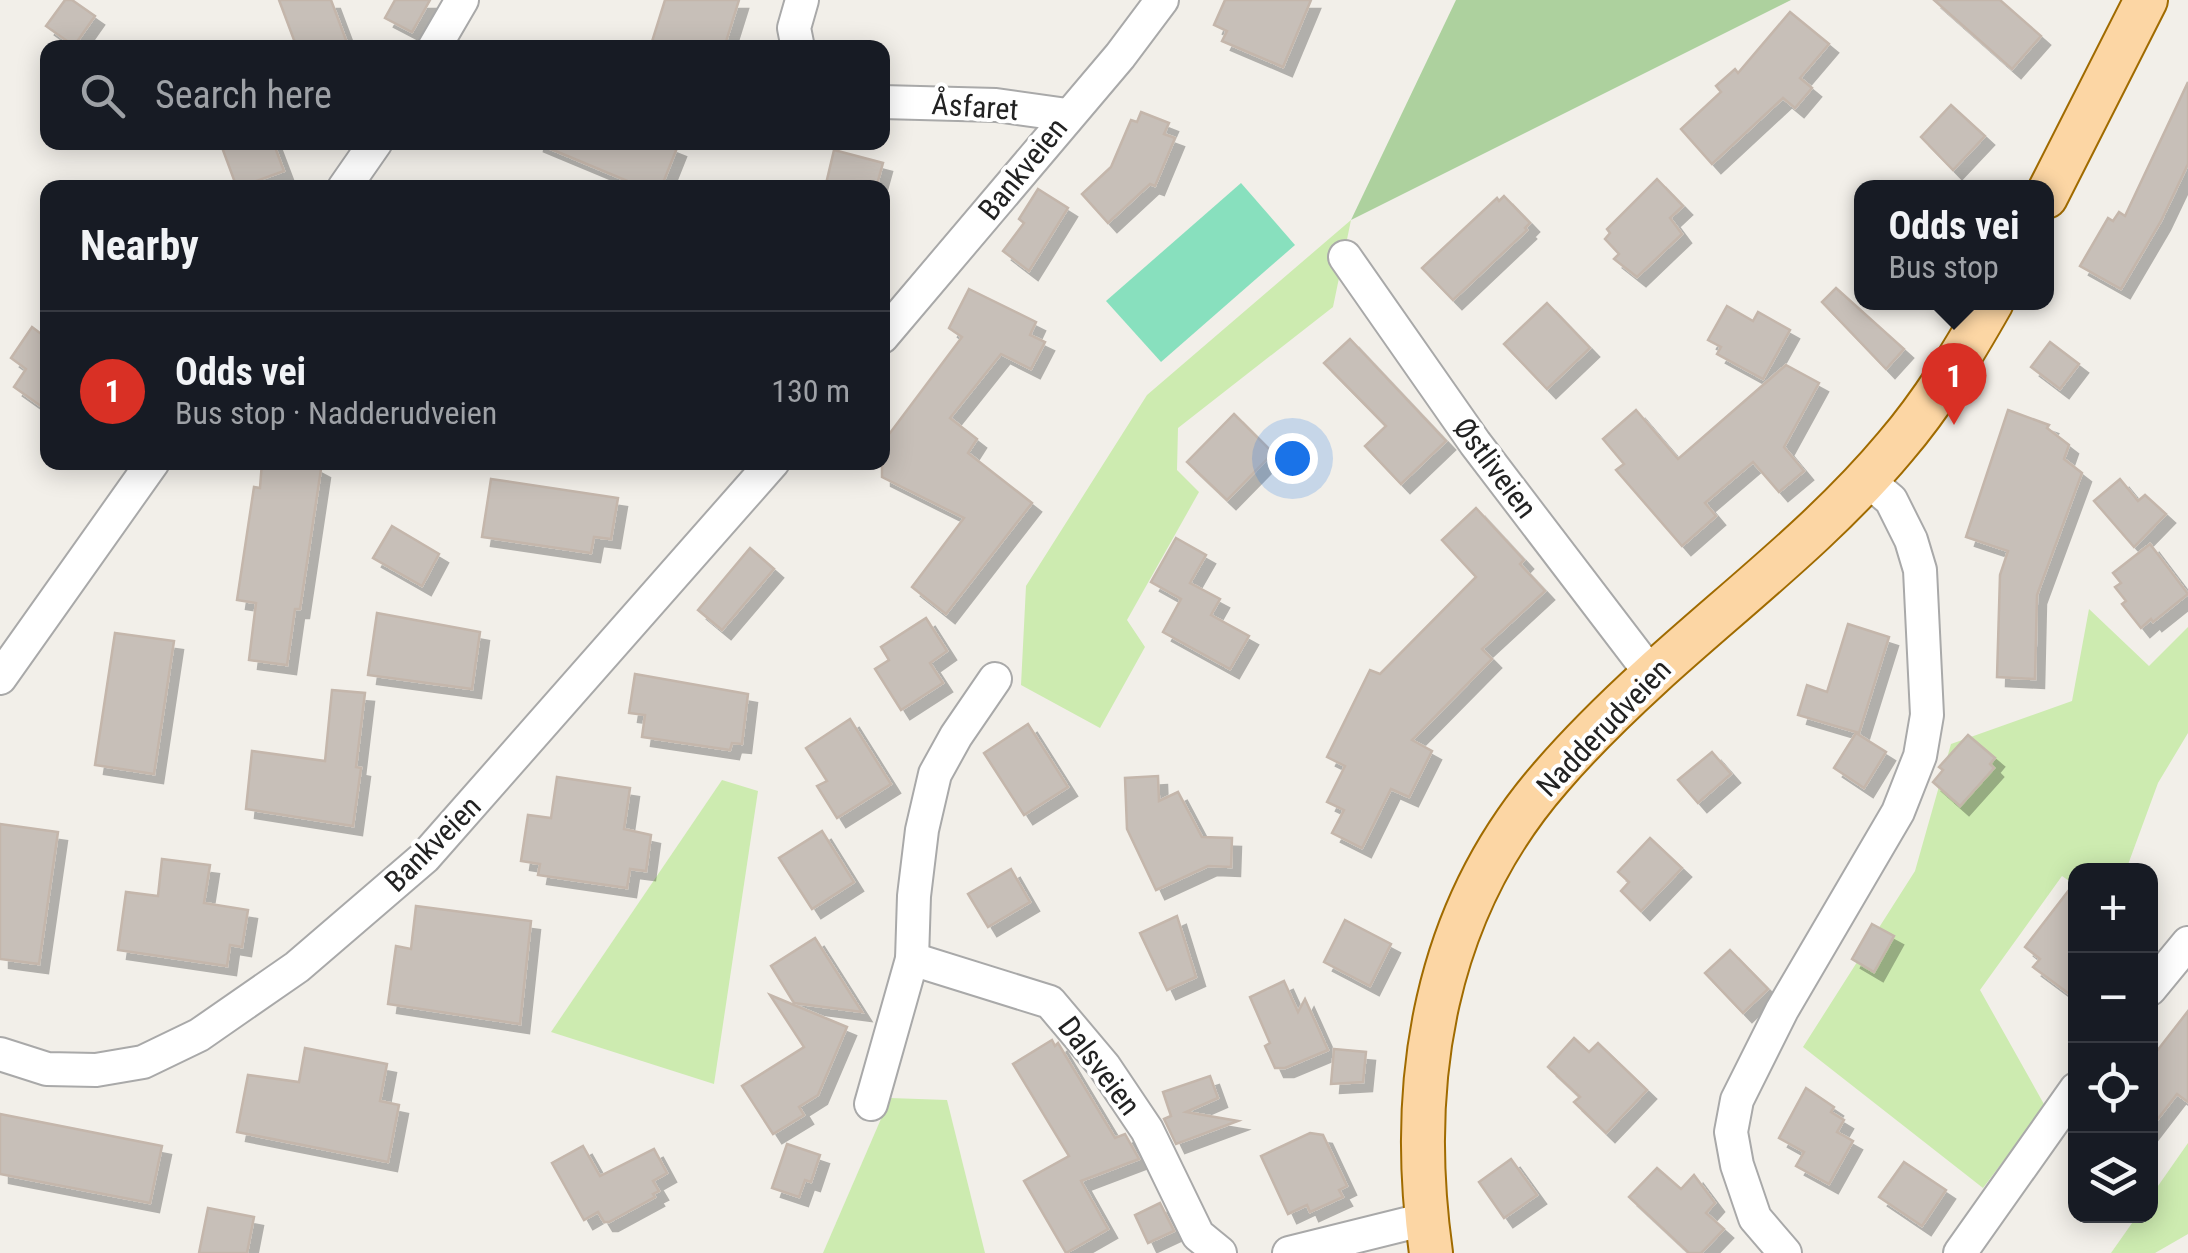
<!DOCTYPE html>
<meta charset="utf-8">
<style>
body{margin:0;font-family:"Roboto Condensed",sans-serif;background:#242831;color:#f1f3f6}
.controls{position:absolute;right:30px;bottom:30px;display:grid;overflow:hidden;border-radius:20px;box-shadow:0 5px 25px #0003}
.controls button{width:90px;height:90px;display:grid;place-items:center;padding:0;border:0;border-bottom:2px solid #363941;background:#171b24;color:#f1f3f6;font:50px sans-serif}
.you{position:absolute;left:1292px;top:458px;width:35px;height:35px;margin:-25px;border:8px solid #fff;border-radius:50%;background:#1a73e8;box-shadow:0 0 0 15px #1a73e833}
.badge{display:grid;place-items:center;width:65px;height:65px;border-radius:50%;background:#d93025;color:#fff;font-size:32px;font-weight:700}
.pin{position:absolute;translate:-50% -82px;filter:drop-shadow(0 2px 5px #0008)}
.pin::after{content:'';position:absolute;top:52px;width:35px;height:30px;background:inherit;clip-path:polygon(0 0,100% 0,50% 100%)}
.popup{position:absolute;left:1854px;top:180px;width:200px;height:130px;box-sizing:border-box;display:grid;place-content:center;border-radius:20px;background:#171b24;filter:drop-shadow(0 2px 8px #0005);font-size:32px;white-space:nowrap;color:#9ea1a6}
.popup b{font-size:38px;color:#f1f3f6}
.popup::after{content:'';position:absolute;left:50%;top:100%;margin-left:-20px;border:20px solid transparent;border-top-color:#171b24}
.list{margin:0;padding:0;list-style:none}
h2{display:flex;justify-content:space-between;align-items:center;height:130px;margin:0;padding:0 40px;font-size:42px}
h2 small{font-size:32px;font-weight:400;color:#9ea1a6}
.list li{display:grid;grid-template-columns:65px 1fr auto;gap:30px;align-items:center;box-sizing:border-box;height:160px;padding:0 40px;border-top:2px solid #363941}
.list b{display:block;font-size:38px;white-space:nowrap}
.list p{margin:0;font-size:32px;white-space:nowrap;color:#9ea1a6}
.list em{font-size:32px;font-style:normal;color:#9ea1a6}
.icon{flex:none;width:55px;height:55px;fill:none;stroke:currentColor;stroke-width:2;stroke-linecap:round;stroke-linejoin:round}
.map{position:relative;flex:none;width:2188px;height:1253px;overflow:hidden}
.search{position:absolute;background:#171b24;box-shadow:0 5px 25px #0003;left:40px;top:40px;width:850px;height:110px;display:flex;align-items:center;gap:25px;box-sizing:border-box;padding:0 35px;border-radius:20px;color:#9ea1a6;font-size:38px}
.panel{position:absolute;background:#171b24;box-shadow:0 5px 25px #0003;left:40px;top:180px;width:850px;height:290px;border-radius:20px}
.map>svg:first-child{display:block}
.grass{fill:#cdebb0}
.forest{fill:#add19e}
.pitch{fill:#88e0be}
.building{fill:#c7bfb8;stroke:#c4b6ab;stroke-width:2.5;filter:url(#shadow)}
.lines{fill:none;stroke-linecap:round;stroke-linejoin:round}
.minor-casing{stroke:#a9a9a9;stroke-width:36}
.major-casing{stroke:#a06b00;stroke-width:46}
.minor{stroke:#fff;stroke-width:32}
.major{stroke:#fcd6a4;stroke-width:42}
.labels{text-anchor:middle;stroke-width:8;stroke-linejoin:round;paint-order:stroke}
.street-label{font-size:30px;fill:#222;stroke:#fff}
</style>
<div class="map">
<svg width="2188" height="1253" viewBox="0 0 2188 1253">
<defs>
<filter id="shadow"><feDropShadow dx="9" dy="9" stdDeviation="0" flood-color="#0004"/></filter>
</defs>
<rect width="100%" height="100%" fill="#f2efe9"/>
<g class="grass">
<polygon points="1351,220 1333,307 1178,428 1177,470 1199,492 1127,620 1145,647 1100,728 1021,685 1026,586 1147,395"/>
<polygon points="2089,609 2149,666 2188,627 2188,733 2158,783 2126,870 2076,870 2075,885 2062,876 1980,990 2045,1106 1983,1188 1803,1047 1915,871 1951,744 2072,701"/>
<polygon points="722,780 758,791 714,1084 551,1032"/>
<polygon points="890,1098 947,1100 985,1253 823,1253"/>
<polygon points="2188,1143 2188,1234 2155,1253 2111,1253 2137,1216 2150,1216 2151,1196"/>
</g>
<polygon class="forest" points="1456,0 1791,0 1351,220"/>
<polygon class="pitch" points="1241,183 1295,245 1161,362 1106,301"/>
<g class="building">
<polygon points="65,0 72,0 95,16 74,46 46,26"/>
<polygon points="279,0 331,0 349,48 297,48"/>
<polygon points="395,0 430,0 412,32 385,18"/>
<polygon points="665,0 739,0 724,48 650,48"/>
<polygon points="1225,0 1311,0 1283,67 1222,41 1227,31 1214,25"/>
<polygon points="1934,0 2000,0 2041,36 2012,69"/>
<polygon points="1790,12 1829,44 1800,78 1812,88 1795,108 1783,98 1712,164 1681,129 1721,92 1716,86 1735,69 1738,73"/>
<polygon points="2188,82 2188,164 2161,221 2121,289 2080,266 2108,218 2113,221 2119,212 2125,216"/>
<polygon points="1951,105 1985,136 1953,170 1921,137"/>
<polygon points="1141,112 1169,123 1164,134 1175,138 1155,186 1150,184 1108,223 1082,194 1111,167 1131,120 1137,122"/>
<polygon points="220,142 273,142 284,171 237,188"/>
<polygon points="534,142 662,142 677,148 661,188 644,188"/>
<polygon points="834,150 883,163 876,188 825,188"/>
<polygon points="1657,179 1683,206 1670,218 1682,234 1637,277 1614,259 1619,254 1605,239 1610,233 1607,229"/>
<polygon points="1038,189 1068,208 1029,271 1003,251 1024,223 1019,219"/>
<polygon points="1504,196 1530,223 1525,228 1527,230 1453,300 1422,268 1497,198 1499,201"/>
<polygon points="1836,288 1904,349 1886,369 1822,302"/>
<polygon points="969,289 1036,322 1030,335 1045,342 1031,369 1001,354 950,418 977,439 968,453 1032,503 946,614 912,587 964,518 882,477 882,429 890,433 962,337 949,328"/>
<polygon points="1547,303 1590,348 1547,389 1504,344"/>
<polygon points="1727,306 1753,321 1758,312 1790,330 1763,379 1717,354 1721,347 1708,340"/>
<polygon points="32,327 48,339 48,411 14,387 26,369 11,358"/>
<polygon points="1350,339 1446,441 1401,484 1365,446 1386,426 1324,363"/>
<polygon points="2050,342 2079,364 2060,389 2031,367"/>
<polygon points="1786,365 1819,383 1784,447 1804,471 1779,492 1753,462 1705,503 1716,516 1682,546 1616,470 1624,464 1603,439 1636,410 1678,459"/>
<polygon points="2008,410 2049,425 2047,428 2069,445 2064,459 2082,473 2037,595 2035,679 1997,677 2000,575 2008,551 1966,537"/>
<polygon points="1234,414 1273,453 1227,500 1187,462"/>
<polygon points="262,462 308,462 321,469 300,609 295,609 287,665 249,660 256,603 237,600 254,487 260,488"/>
<polygon points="491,479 618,498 611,539 594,537 591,553 482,537"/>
<polygon points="2120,479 2138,501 2145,495 2166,514 2134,547 2094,501"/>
<polygon points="1476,508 1524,560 1520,564 1545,591 1482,649 1492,659 1412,740 1432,751 1409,797 1391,789 1362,848 1332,833 1344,810 1327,802 1345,766 1327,757 1370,670 1380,674 1476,577 1442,540"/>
<polygon points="392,526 439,554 422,586 373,558"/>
<polygon points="1176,538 1206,555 1190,583 1220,599 1211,615 1249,636 1230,669 1163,632 1181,599 1151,582"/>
<polygon points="2150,544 2188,594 2153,622 2151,619 2141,628 2122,604 2126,601 2115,587 2121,583 2113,573"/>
<polygon points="750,548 774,569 722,630 698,610"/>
<polygon points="377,613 480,632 472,689 368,675"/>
<polygon points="926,618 947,651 930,663 943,683 901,710 875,669 889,660 881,647"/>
<polygon points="1848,624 1889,637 1859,733 1798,715 1807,685 1827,692"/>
<polygon points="115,633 174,641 154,774 95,765"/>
<polygon points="635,674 748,694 742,744 732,743 730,750 642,737 645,715 629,713"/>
<polygon points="332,690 365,693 356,767 361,768 353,826 246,809 252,751 325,761"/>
<polygon points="850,719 891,784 837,818 817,786 827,781 806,748"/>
<polygon points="1028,724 1068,787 1024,815 984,753"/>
<polygon points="1856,733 1886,752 1864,788 1834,768"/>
<polygon points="1968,735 1995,758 1990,764 1994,768 1960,806 1933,782 1943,770 1939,767"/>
<polygon points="1712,752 1731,774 1698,803 1678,780"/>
<polygon points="1158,776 1159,801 1178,792 1202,837 1232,838 1231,867 1208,866 1156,890 1127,829 1125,778"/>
<polygon points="557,777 630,788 624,829 651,835 646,871 630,869 627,888 538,875 540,864 521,861 528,815 551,818"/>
<polygon points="0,824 58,832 39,964 0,959"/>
<polygon points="822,831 854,882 812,909 779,858"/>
<polygon points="1650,838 1682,868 1641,911 1621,891 1629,882 1618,872"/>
<polygon points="162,859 210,865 204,903 248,910 242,947 230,945 227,966 118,950 126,892 158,896"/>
<polygon points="1011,869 1030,902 988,927 968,894"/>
<polygon points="2076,881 2076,999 2033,967 2040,959 2025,947"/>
<polygon points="416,906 531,921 520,1024 388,1004 396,946 411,949"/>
<polygon points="1177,916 1196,977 1167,990 1140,933"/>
<polygon points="1345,920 1391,944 1370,986 1324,962"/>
<polygon points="1872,924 1894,936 1874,972 1852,959"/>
<polygon points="815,938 836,971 862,1012 794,1003 771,966"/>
<polygon points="1730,950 1768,989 1743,1013 1705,973"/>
<polygon points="1284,981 1298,1012 1305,999 1328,1050 1285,1068 1275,1068 1265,1046 1270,1043 1250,997"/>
<polygon points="770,995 847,1027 818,1095 799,1107 804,1115 773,1134 742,1086 804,1047"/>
<polygon points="2188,1011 2188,1102 2177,1094 2150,1129 2150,1060"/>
<polygon points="1574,1038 1589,1052 1598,1043 1647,1090 1606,1133 1574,1102 1580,1097 1548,1067"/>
<polygon points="1052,1040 1055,1046 1058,1043 1115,1138 1125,1134 1139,1159 1081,1181 1108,1229 1066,1253 1024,1181 1069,1156 1013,1064"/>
<polygon points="305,1048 387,1064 380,1101 399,1105 388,1162 237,1132 248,1075 299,1082"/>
<polygon points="1334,1049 1366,1052 1363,1082 1331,1084"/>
<polygon points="1210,1076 1218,1098 1186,1112 1238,1121 1176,1144 1164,1119 1171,1116 1163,1092"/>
<polygon points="1806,1088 1834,1107 1831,1112 1844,1120 1837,1132 1853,1141 1829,1184 1796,1166 1804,1152 1779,1138"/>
<polygon points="0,1114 162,1146 150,1203 0,1174"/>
<polygon points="1310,1133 1323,1135 1347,1186 1339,1190 1343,1197 1310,1212 1307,1205 1288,1214 1261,1156"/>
<polygon points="787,1144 820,1155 811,1182 805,1180 799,1197 772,1188"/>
<polygon points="583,1146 600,1176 654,1149 667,1173 653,1181 659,1191 653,1194 655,1197 609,1222 604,1222 598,1212 584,1220 552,1163"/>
<polygon points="1511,1159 1537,1195 1504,1218 1479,1182"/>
<polygon points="1904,1162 1946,1190 1922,1226 1879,1197"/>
<polygon points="1657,1168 1681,1189 1694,1175 1715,1203 1706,1213 1724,1229 1701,1253 1689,1253 1629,1197"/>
<polygon points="1160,1203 1174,1231 1148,1243 1135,1215"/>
<polygon points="208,1208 254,1217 247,1253 199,1253"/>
</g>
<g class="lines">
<g class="minor-casing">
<g id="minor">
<polyline points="434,48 462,0"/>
<polyline points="798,48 794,28 802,0"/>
<polyline points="882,102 996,105 1067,115"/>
<polyline points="344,188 376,142"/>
<polyline points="1345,257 1475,443 1652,675"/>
<polyline points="882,337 1120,56 1162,0"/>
<polyline points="0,678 153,462"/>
<polyline points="912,959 1050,1002 1104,1066 1147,1130 1198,1235 1220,1253"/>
<polyline points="2150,989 2188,943"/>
<polyline points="0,1054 47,1069 96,1070 143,1062 199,1035 297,967 425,857 773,462"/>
<polyline points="871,1104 912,959 914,896 922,830 935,774 956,736 995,679"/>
<polyline points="1289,1253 1426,1219"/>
<polyline points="1785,1253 1755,1218 1737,1165 1731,1132 1737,1100 1782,1010 1898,812 1920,756 1927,715 1920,570 1911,540 1891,500 1866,479"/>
<polyline points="1960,1253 2076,1089"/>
</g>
</g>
<g class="major-casing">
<g id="major">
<polyline points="2046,197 2146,0"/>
<path d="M1431,1253c-24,-171 3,-342 120,-476 31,-36 66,-70 101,-102 81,-74 172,-143 243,-228 38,-44 68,-94 97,-145"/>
</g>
</g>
<use href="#minor" class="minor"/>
<use href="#major" class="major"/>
</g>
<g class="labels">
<g class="street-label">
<text transform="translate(975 107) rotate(4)" y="10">Åsfaret</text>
<text transform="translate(1023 169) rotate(-51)" y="10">Bankveien</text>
<text transform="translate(1495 468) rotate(53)" y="10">Østliveien</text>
<text transform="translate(1604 728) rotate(-46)" y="10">Nadderudveien</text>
<text transform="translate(433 844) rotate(-45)" y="10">Bankveien</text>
<text transform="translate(1099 1066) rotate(53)" y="10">Dalsveien</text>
</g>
</g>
</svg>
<div class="controls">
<button>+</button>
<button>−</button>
<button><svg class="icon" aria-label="locate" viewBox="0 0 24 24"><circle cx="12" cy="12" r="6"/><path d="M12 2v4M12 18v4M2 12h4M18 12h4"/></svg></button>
<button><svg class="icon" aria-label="layers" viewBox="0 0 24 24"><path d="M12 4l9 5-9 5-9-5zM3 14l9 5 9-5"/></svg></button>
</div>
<div class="you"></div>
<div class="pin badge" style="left:1954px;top:425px">1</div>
<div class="popup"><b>Odds vei</b>Bus stop</div>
<div class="search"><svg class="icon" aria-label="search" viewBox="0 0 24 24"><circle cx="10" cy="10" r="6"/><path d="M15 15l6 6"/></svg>Search here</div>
<section class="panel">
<h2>Nearby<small></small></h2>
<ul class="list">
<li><span class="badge">1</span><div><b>Odds vei</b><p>Bus stop · Nadderudveien</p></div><em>130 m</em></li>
</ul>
</section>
</div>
